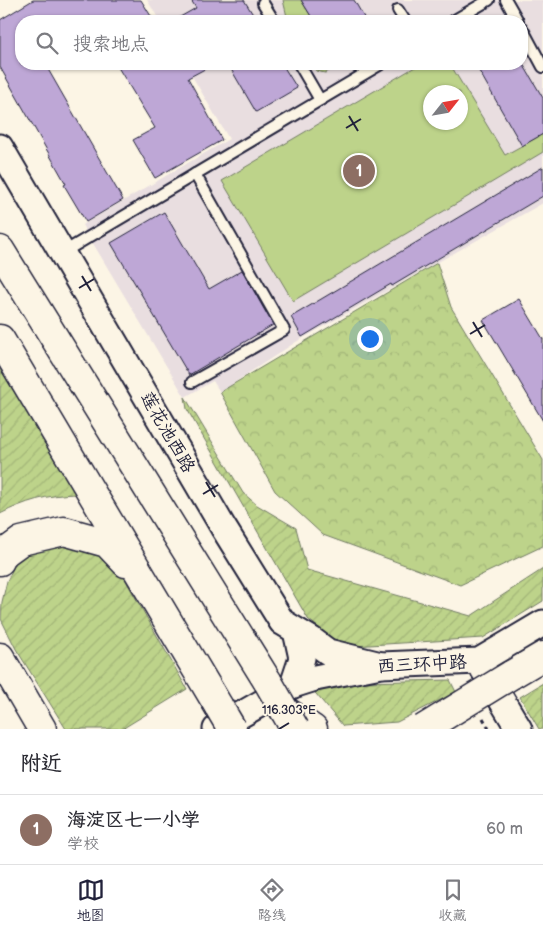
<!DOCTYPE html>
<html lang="zh">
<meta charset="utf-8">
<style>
body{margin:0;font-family:"Balsamiq Sans","LXGW WenKai TC",sans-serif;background:#f7f7f7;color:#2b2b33}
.compass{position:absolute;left:423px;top:85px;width:45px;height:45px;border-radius:50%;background:#fff;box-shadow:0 1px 4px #0004;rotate:59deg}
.you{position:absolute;left:369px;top:338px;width:18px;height:18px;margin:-12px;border:4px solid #fff;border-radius:50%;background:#1a73e8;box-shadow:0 0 0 8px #1a73e833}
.badge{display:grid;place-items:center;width:32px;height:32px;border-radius:50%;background:#22223b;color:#fff;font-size:16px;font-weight:700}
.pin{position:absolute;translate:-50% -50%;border:2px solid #fff;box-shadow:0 1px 5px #0006}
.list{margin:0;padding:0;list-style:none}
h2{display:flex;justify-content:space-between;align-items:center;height:65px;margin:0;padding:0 20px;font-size:21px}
h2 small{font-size:16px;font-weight:400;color:#7c7c81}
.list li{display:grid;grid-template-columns:32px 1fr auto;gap:15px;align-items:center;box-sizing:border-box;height:70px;padding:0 20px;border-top:1px solid #e1e1e2}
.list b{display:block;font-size:19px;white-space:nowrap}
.list p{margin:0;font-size:16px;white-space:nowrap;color:#7c7c81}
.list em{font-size:16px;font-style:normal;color:#7c7c81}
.icon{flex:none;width:28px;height:28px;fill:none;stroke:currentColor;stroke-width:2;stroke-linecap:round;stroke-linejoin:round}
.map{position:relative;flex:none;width:543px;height:729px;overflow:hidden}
.search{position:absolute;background:#fff;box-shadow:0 1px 4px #0004;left:15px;right:15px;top:15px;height:55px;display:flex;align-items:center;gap:12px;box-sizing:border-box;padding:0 18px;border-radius:20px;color:#7c7c81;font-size:19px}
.sheet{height:135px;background:#fff}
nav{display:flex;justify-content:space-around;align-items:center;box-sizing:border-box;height:70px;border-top:1px solid #e1e1e2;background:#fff;font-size:14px;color:#7c7c81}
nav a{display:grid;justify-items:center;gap:2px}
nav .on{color:#22223b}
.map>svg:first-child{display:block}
.built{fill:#e9dee0;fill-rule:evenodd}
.forest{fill:url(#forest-firs);stroke:#707a62}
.park{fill:url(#park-crowns);stroke:#707a62}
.garden{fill:url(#garden-furrows);stroke:#707a62}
.pitch{fill:#bdd38a;stroke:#707a62;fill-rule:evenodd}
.building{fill:#bea7d6;stroke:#22223b}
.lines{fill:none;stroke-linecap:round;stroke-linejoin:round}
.service-casing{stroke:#22223b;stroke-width:14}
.tertiary-casing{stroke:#22223b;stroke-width:29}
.trunk-casing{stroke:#22223b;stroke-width:31}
.path{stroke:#22223b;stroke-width:3;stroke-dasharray:4 4;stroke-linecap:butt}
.service{stroke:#fcf5e5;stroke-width:10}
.tertiary{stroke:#fcf5e5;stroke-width:25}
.trunk{stroke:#fcf5e5;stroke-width:28}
.trunk-bridge-casing{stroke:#22223b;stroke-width:31;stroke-linecap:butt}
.trunk-bridge{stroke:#fcf5e5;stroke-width:28}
.ticks{fill:none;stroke:#22223b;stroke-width:2}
.labels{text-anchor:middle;stroke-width:4;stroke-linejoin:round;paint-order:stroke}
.street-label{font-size:18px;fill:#22223b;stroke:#fcf5e5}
.ticks-label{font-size:12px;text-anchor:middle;fill:#22223b;stroke:#fcf5e5;stroke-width:4;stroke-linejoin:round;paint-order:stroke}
</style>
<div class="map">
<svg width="543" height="729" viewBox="0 0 543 729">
<defs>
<pattern id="forest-firs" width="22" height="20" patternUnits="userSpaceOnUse" patternTransform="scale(1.25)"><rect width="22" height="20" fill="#bdd38a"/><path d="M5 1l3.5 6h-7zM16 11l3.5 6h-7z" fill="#a2b578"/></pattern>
<pattern id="park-crowns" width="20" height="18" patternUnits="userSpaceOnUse" patternTransform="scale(1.25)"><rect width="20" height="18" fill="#bdd38a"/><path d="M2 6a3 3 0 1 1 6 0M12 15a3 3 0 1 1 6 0" fill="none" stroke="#a2b578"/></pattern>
<pattern id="garden-furrows" width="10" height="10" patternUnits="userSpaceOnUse" patternTransform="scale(1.25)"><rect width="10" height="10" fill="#bdd38a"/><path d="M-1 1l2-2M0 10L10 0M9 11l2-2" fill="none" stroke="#a2b578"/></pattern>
</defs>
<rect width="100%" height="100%" fill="#fcf5e5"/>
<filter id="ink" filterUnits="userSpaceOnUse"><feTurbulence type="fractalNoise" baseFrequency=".02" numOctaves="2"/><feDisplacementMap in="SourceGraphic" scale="10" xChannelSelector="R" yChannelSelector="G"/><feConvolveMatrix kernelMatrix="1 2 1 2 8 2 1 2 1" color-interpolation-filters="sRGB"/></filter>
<g filter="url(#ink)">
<path class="built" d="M147,0h396v203l-247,139 -76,50 -7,-11 -28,16 -103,-172 147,-86 -44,-75h337v-43h-362zM430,92h30v30h-30z"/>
<g class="forest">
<polygon points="283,0 301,0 314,21 288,21"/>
<polygon points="312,64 339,64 340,65 325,73 316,71"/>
</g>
<polygon class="park" points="437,263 451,307 543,460 543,546 460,585 323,535 275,491 220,392"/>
<g class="garden">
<path d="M0,368l76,126c-30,1 -50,7 -76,20z"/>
<polygon points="185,397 243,493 257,505 296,528 307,570 471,616 543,569 543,601 483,638 353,646 331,638 308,619 187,409"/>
<polygon points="62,541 90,547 116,563 187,689 122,729 66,729 16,649 1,619 2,602 7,581 19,556"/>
<polygon points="450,680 456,692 397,722 343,726 311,688 339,681 362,682"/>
<polygon points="543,683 543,729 539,729 520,697"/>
</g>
<path class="pitch" d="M420,64h30l55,91 38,-21v18l-250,149 -71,-120zM430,92h30v30h-30z"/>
<g class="building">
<polygon points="33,0 141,0 154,21 21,21 21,64 45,64 123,200 86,222 64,185 66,184 0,67 0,20"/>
<polygon points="191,0 244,0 257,21 173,21 196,8"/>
<polygon points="301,0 354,0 366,21 314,21"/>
<polygon points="116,64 214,64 188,78 222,140 155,178 133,140 155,128"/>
<polygon points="228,64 282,64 297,88 256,112"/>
<polygon points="475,64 523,64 543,98 543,134 522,146"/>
<polygon points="543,167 543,196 392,286 391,284 302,337 291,317"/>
<polygon points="164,212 209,289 242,270 273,325 189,375 111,243"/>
<polygon points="519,299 543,339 543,421 483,320"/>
</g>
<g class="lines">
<g class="service-casing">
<g id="service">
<polyline points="506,0 518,21"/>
<polyline points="263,3 274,21"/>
<polyline points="398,10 405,21"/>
<polyline points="453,21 489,0"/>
<polyline points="522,28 543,67"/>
<polyline points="299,64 320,100"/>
<polyline points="62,253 381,64"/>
<polyline points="192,382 284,330 195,174"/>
</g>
</g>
<g class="tertiary-casing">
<g id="tertiary">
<polyline points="0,147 223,527 282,622 312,640 328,652 381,665"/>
<polyline points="296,631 302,658 293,685 315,678 381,665 479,661 543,623"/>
<polyline points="483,669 519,729"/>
<polyline points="216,729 293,685"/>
</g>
</g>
<g class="trunk-casing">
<g id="trunk">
<polyline points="0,250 268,682"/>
<polyline points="0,339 219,707"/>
<polyline points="0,561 3,554 21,541 64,531 107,543 126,563"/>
<polyline points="0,657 42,729"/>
<polyline points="511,675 543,656"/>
<polyline points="284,710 313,729"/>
</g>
</g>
<polyline class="path" points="483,718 489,729"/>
<use href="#service" class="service"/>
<use href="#tertiary" class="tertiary"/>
<use href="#trunk" class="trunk"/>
<g class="trunk-bridge-casing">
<g id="trunk-bridge">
<polyline points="268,682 295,729"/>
<polyline points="219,707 232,729"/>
<polyline points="423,729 511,675"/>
</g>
</g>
<use href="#trunk-bridge" class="trunk-bridge"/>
</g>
</g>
<path class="ticks" d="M349,116l9,15M346,128l15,-9M82,276l9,15M79,288l15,-9M473,322l9,15M470,334l15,-9M206,482l9,15M203,494l15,-9M279,729l10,-6"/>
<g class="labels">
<g class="street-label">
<text transform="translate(168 432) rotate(60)" y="6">莲花池西路</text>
<text transform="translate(422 664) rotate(-3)" y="6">西三环中路</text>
</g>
</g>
<g class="ticks-label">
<text x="289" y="714">116.303°E</text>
</g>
</svg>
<svg class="compass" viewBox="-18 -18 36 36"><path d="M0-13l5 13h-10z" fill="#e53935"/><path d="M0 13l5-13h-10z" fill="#7c7c81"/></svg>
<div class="you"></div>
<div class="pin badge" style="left:359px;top:171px;background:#8d6e63">1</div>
<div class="search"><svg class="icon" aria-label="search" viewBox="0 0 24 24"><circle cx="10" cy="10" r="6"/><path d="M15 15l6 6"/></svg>搜索地点</div>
</div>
<section class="sheet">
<h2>附近<small></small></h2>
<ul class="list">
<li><span class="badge" style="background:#8d6e63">1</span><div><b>海淀区七一小学</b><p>学校</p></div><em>60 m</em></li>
</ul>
</section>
<nav>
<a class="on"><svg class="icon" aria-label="map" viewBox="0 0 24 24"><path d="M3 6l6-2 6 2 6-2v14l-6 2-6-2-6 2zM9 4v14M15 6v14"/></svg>地图</a>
<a><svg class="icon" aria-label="directions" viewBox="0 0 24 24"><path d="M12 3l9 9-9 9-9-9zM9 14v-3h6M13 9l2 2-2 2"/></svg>路线</a>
<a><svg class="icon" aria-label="saved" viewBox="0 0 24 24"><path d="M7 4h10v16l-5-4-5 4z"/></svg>收藏</a>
</nav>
